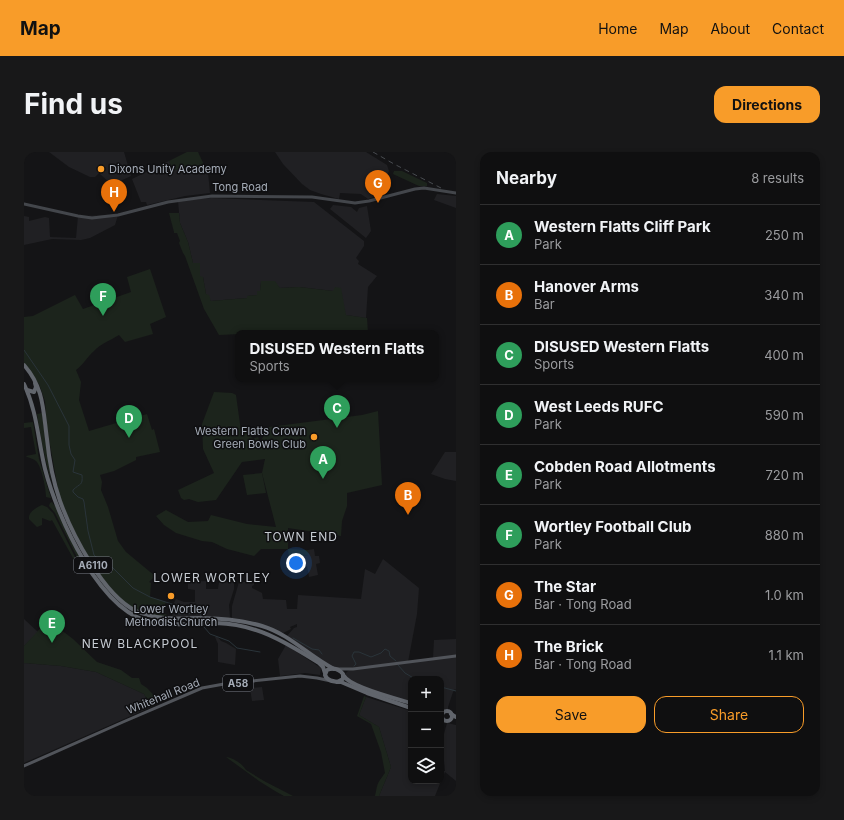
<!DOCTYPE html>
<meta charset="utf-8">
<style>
body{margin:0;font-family:Inter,sans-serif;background:#181819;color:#f1f3f6}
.controls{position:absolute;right:12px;bottom:12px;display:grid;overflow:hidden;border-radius:8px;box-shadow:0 2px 6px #0003}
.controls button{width:36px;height:36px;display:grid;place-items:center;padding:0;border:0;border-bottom:1px solid #2f2f30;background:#0f0f10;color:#f1f3f6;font:20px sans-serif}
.you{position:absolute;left:272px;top:411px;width:14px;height:14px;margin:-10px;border:3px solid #fff;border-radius:50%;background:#1a73e8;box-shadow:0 0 0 6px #1a73e833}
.badge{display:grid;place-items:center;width:26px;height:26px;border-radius:50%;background:#f89c29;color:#fff;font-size:13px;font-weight:700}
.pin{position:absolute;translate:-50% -33px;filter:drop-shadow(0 1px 2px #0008)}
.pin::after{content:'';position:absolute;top:21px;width:14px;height:12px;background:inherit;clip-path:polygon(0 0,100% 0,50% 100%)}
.popup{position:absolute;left:211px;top:178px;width:204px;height:52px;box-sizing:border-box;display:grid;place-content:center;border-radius:8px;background:#0f0f10;filter:drop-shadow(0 1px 3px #0005);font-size:13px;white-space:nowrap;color:#9b9c9f}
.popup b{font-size:15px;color:#f1f3f6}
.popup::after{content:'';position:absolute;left:50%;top:100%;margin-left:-8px;border:8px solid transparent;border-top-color:#0f0f10}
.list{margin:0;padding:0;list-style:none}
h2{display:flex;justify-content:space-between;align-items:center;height:52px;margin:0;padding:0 16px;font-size:17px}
h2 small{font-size:13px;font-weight:400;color:#9b9c9f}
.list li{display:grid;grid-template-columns:26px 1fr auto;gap:12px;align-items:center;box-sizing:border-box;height:60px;padding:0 16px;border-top:1px solid #2f2f30}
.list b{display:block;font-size:15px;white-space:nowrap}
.list p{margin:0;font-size:13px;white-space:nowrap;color:#9b9c9f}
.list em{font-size:13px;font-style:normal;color:#9b9c9f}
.actions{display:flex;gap:8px;padding:12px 16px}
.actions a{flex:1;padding:9px 0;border:1px solid #f89c29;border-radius:12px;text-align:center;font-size:14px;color:#f89c29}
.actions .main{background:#f89c29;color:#111}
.icon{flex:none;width:22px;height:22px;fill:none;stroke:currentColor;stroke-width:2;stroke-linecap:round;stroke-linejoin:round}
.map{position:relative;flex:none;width:432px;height:644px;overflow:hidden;border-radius:12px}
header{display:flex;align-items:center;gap:24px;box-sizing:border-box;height:56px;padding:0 20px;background:#f89c29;color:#111}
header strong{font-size:19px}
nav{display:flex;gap:22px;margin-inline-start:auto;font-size:14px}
.intro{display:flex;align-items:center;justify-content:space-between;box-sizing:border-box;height:96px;padding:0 24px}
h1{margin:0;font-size:28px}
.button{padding:10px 18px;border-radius:12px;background:#f89c29;color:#111;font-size:14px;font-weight:700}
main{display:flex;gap:24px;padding:0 24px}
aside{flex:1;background:#0f0f10;border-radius:12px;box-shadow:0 2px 6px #0003}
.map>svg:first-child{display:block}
.built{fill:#202023}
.green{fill:#1c241c}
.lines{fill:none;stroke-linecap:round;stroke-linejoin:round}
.stream{stroke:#2a343a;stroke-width:1}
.secondary{stroke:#43464b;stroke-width:3}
.primary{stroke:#51545a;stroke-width:3}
.highway{stroke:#61656c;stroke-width:4}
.rail{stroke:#484b50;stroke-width:1;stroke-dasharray:5 4;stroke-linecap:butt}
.poi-dot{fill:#f89c29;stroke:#0f0f11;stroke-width:1.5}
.labels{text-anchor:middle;stroke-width:3;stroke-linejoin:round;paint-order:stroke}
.shield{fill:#0f0f11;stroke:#787d85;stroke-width:1}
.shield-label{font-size:10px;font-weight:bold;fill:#a5acb7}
.poi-label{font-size:11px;fill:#a5acb7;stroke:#0f0f11;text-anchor:start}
.street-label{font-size:11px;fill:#a5acb7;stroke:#0f0f11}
.neighbourhood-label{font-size:12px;letter-spacing:1px;fill:#c6cbd2;stroke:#0f0f11}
</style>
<header>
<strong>Map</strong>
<nav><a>Home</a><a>Map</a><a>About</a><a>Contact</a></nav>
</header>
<div class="intro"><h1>Find us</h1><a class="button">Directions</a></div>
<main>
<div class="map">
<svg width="432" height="644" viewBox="0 0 432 644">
<rect width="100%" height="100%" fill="#141416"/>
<g class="built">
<polygon points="25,0 100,0 107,24 88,33 75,21 71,25 66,25 45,15"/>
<polygon points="251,0 342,0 363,13 365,19 354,44 344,47 337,42 316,41 315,47 297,42 286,38 278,32 259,12"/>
<polygon points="145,9 149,18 182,17 184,20 186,41 161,44 123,53 122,50 117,50 108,27"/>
<polygon points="413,42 432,44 432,56 410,48"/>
<polygon points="187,46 290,50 340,89 340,94 332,106 335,109 334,112 353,124 344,135 342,166 322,163 309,139 275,135 256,136 237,130 236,139 233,143 224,144 223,146 187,149 182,142 179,125 176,125 169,111 164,90 156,71 154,49"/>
<polygon points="309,53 327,55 333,60 335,56 343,54 347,79 342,86 306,57"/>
<polygon points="94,63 91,73 66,86 57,88 28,87 0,93 0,64 5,65 5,69 21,65 25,66 26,85 52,86 54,64"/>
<polygon points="421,300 432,300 432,329 421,327 407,322"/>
<polygon points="290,397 291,404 295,404 296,411 292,412 294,423 285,425 283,414 266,414 265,406 284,403 284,398"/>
<polygon points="359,407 395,436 393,462 384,510 409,506 410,488 432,487 432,538 431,537 429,540 424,555 424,559 417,559 417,527 387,527 387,551 332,534 320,523 324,519 327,517 308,516 262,485 270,476 273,475 273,472 266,475 267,477 259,481 228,469 208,466 208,454 215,430 230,430 230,433 228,434 228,436 238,441 239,447 262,448 263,457 273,457 274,443 337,447 341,417 351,422"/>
<polygon points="182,429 182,437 194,437 195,430 208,430 210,431 210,437 205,453 206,465 150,465 148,463 146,459 152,447 160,450 171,450 171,438 164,437 164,430"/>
<polygon points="0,467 14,480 0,494"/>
<polygon points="193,484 197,489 202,491 212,497 211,513 194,510 194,492 191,485"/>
<polygon points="262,493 297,516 296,523 281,521 256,524 254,507"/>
<polygon points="0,511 37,514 72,520 120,542 127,555 0,611"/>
<polygon points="238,535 240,548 228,549 226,536"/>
<polygon points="342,545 387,559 387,629 417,629 411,644 355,644 367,615 355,575 335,563"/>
<polygon points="423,571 432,573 432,629 421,620 417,629 417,610 418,619 421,619 418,589"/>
</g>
<g class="green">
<polygon points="163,0 174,0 182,17 149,18 145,9"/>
<polygon points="370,19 378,19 403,31 403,34 395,34 369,22"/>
<polygon points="145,61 155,61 156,71 164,90 169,111 176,111 176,124 179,125 182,142 185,143 187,149 223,146 223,144 233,143 233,139 236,139 237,129 251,129 256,136 275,135 309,139 311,135 317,136 322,163 343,166 344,181 280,181 279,179 195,183 180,157 161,104 159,101 155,91 156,89 153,81 150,81 150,80"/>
<path d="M126,117l16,48 -16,7 3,10 -28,8 -6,-7c-8,5 -19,9 -25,16 -8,7 -9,12 -18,19l5,12 -2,18 10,31 58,-17 5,16 2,-1 6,23 -24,5v3l-22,11 -14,4 2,7 -1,8 7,17 10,34 8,11 29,24 -6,6 2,1 -1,14 16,5 -5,10 6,3 -1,3 -13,-2 -26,-11 -14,-12 -28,-40 -25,-53 -13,-72 -2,-27 -6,-17 -15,-19v-48l9,-1 42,-21 8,14 48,-17 -4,-15z"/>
<polygon points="190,240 208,241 212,243 217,279 222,278 229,287 234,285 236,290 245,275 338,263 354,259 358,333 323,341 323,354 318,369 317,384 264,376 264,397 284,398 284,403 265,406 264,397 237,397 230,404 203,397 188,390 178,389 152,381 140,373 132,364 142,358 164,370 184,369 187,363 223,372 252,375 238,321 241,307 218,310 192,348 174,350 165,347 160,348 157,346 154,338 190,321 179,297 178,272"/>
<path d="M18,261l9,67 4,15c-8,-27 -14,-53 -18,-81z"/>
<path d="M9,270l6,37 12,39h-1l-4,-1c0,-8 -4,-30 -10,-36 -2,-2 -6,-3 -9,-4l-1,-1 10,-2 -5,-27 -7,1v-5z"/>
<polygon points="238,321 242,341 223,343 219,323"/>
<path d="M28,350l2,3h1l31,61 -7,3 -27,-49 -2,1 -8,-3v7l-5,2 -8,-8c-1,-7 8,-12 13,-14l5,2 6,6 24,48h2l-24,-48 -6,-7 1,-3z"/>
<polygon points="24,468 49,487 73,510 97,518 108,526 115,526 117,532 123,536 136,550 127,555 120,542 72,520 37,514 0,511 0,494"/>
<path d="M340,544l2,1 -7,18 20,12 12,40 -12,29h-4c3,-13 1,-11 10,-23l-4,-21 -10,-28 -14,-8z"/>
<path d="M202,605c7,1 16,6 20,13l18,11 29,15h-9l-9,-5 -16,-10z"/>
</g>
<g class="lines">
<g class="stream">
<path d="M0,198l24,35 21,41v19l2,9 4,6 -2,12 9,3c1,11 -2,8 -9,15v2l5,5 5,2 1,3 4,29 6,24 2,2 8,2 29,29 17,9 25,8 2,7 3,2 20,-1 1,3"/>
<polyline points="180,475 186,482 205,489 213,496 236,500"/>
<polyline points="269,486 288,497 295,498 298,502"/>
<polyline points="374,513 381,521 391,527"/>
<polyline points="330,514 332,512 328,504 330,500 335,500 347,505 357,501 361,497 365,499 366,504 372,509"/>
<polyline points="417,535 432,539"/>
</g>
<polyline class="secondary" points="0,52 54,64 68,66 94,63 144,50 188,44 288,45 331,51 345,49 391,37 400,36 432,41"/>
<g class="primary">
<polyline points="313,517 329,517 432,504"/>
<polyline points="0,614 99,570 178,536 200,532 276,524 293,526 307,529"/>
</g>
<g class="highway">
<path d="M0,213c20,23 19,45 23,74 2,21 6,42 13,62 12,33 43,94 76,110 9,4 19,6 29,7 11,1 23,0 34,0 21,0 42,2 63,8 27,8 47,30 72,43"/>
<path d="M0,232c13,27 14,56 21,85 12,47 55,146 110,154 20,3 41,0 61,0 41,1 69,19 103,40l4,4 2,6"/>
<polyline points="3,238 10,240 12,235 11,231"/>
<path d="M320,524c6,11 53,23 67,27"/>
<path d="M313,530l6,-3v-5c-4,-5 -9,-7 -16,-4l-2,5c2,6 10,7 16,7l26,11 44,15"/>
<circle cx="423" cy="564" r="5"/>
<polyline points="427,562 432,565"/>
</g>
<polyline class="rail" points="349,0 370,12 417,36"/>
</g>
<g class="poi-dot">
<circle cx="77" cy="17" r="4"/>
<circle cx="290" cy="285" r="4"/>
<circle cx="147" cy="444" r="4"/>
</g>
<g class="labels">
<g class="shield">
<rect x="50" y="405" width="38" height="16" rx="3"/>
<rect x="199" y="523" width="30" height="16" rx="3"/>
</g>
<g class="shield-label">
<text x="69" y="417">A6110</text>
<text x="214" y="535">A58</text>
</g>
<g class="poi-label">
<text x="85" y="21">Dixons Unity Academy</text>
<text x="282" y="283" text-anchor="end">Western Flatts Crown<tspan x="282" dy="13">Green Bowls Club</tspan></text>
<text x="147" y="461" text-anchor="middle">Lower Wortley<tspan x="147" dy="13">Methodist Church</tspan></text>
</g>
<g class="street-label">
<text x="216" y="39">Tong Road</text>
<text transform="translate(139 544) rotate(-22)" y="4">Whitehall Road</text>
</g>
<g class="neighbourhood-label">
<text x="277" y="389">TOWN END</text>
<text x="188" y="430">LOWER WORTLEY</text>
<text x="116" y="496">NEW BLACKPOOL</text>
</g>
</g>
</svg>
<div class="controls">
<button>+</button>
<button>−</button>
<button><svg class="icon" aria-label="layers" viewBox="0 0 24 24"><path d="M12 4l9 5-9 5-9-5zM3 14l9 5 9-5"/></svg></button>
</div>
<div class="you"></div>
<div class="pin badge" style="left:299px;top:327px;background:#2e9e5b">A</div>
<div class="pin badge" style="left:384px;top:363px;background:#e8710a">B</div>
<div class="pin badge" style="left:313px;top:276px;background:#2e9e5b">C</div>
<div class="popup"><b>DISUSED Western Flatts</b>Sports</div>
<div class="pin badge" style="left:105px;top:286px;background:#2e9e5b">D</div>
<div class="pin badge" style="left:28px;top:491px;background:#2e9e5b">E</div>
<div class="pin badge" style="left:79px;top:164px;background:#2e9e5b">F</div>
<div class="pin badge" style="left:354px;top:51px;background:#e8710a">G</div>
<div class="pin badge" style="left:90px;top:60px;background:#e8710a">H</div>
</div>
<aside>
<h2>Nearby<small>8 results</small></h2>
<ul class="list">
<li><span class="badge" style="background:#2e9e5b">A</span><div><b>Western Flatts Cliff Park</b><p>Park</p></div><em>250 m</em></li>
<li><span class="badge" style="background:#e8710a">B</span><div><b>Hanover Arms</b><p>Bar</p></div><em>340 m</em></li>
<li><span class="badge" style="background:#2e9e5b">C</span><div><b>DISUSED Western Flatts</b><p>Sports</p></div><em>400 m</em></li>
<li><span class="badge" style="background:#2e9e5b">D</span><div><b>West Leeds RUFC</b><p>Park</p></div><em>590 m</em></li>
<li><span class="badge" style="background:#2e9e5b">E</span><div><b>Cobden Road Allotments</b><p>Park</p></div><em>720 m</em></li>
<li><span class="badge" style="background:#2e9e5b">F</span><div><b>Wortley Football Club</b><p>Park</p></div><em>880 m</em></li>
<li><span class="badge" style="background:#e8710a">G</span><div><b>The Star</b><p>Bar · Tong Road</p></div><em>1.0 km</em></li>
<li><span class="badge" style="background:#e8710a">H</span><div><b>The Brick</b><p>Bar · Tong Road</p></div><em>1.1 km</em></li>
</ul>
<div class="actions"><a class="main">Save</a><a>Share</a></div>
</aside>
</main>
